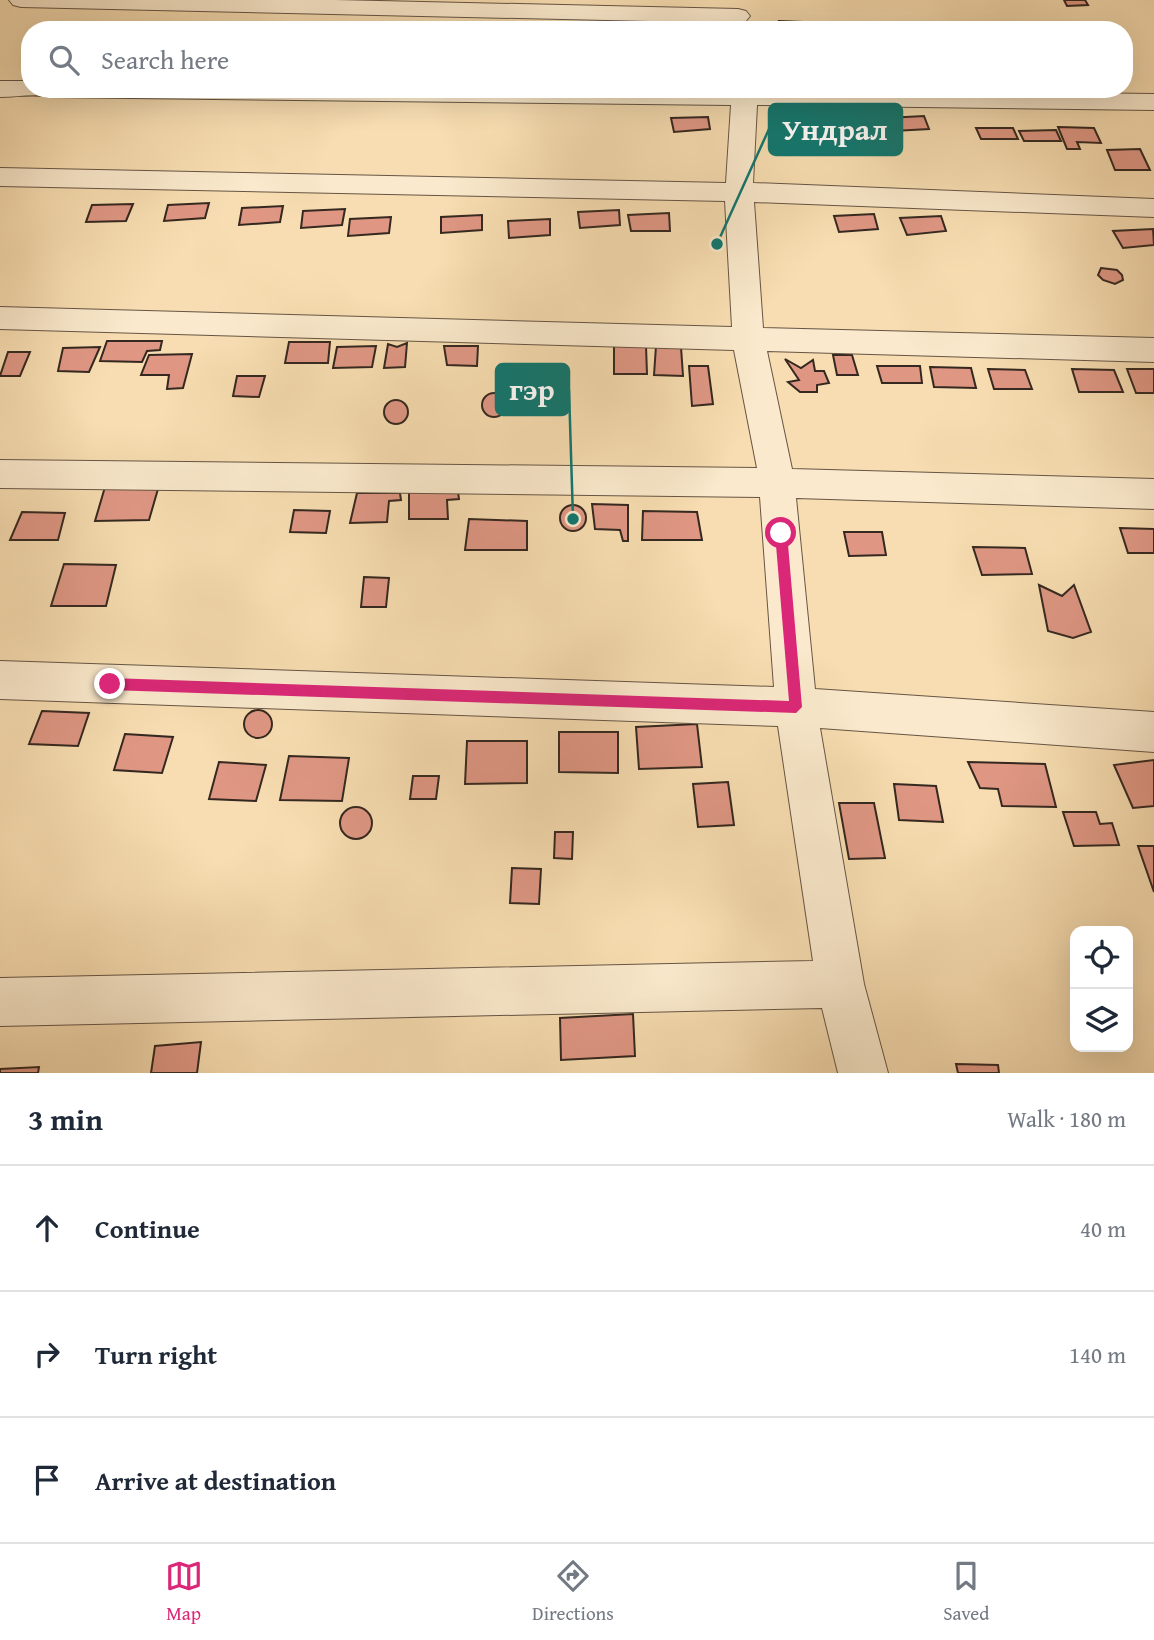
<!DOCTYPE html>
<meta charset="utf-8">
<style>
:root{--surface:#fff;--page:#f2f2f3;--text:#1f2937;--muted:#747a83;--line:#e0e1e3;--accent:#db2777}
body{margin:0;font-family:"Gentium Book Plus",serif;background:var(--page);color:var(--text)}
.controls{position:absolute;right:21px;bottom:21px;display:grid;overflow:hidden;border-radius:14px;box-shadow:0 7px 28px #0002}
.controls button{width:63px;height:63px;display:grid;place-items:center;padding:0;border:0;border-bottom:2px solid var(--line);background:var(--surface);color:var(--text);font:35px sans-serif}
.stop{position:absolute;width:21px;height:21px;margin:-16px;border:5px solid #db2777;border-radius:50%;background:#fff}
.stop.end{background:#db2777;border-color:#fff;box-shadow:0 2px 7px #0008}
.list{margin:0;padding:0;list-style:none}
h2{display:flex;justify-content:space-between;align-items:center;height:91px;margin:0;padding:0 28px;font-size:30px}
h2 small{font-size:23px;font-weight:400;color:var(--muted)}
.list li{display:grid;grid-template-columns:46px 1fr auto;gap:21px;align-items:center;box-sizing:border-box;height:126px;padding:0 28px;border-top:2px solid var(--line)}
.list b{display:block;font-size:26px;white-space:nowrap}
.list em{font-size:23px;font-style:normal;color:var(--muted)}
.icon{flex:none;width:38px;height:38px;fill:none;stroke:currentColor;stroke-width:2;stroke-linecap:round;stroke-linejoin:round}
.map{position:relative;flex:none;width:1154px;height:1073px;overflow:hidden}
.search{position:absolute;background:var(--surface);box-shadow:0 7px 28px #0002;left:21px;right:21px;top:21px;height:77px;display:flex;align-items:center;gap:18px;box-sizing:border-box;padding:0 24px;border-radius:28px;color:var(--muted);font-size:26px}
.sheet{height:469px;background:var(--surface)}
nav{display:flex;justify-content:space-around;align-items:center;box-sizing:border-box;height:98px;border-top:2px solid var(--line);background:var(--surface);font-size:19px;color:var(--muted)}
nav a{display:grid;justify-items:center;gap:4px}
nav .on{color:var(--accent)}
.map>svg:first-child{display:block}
.building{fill:#df9784;stroke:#352820;stroke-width:2}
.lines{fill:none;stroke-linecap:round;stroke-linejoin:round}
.minor-casing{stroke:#654;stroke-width:2}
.minor{fill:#fae9cc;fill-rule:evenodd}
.route{fill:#db2777}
.leader{fill:none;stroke:#0f766e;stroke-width:2.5}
.callout-dot{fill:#0f766e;stroke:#fae9cc;stroke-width:2.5}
.callout{fill:#0f766e;stroke:#0f766e;stroke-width:2.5}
.callout-label{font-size:30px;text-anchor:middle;font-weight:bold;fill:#fff}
</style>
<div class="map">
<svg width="1154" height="1073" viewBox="0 0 1154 1073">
<rect width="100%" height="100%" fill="#f7ddb1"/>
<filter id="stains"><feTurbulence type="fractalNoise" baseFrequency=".00286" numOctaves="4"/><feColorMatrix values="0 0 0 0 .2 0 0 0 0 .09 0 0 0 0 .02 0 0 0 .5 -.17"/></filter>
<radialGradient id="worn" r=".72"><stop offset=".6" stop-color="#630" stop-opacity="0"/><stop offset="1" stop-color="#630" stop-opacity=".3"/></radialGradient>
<path class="building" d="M1064,0H1085L1088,5L1067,6Z
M779,21L803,22L805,30H781Z
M849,25L851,30H817L815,26Z
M924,116L929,129L893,131L887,118Z
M708,117L710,129L674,132L671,118Z
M1058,127L1094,128L1101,143L1077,142L1080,149H1067Z
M976,128H1013L1018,139H981Z
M1056,130L1061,141H1024L1019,131Z
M1140,149L1150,170H1115L1107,150Z
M209,203L205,218L164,221L168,205Z
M133,204L126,221L86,222L92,205Z
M283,206L280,222L239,225L242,208Z
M345,209L342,225L301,228L303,211Z
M619,210L620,225L580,228L578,212Z
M669,213L670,231H631L628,215Z
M874,214L878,229L839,232L834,216Z
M482,215V230L441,233V217Z
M941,216L946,231L907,235L900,218Z
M391,217L389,233L348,236L350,219Z
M550,219V235L509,238L508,221Z
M1153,229L1154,245L1123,248L1113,231Z
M1101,268L1117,270L1122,275L1123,280L1115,284L1103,280L1098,275Z
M107,341H162L160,350L147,351L142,362L100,361Z
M289,342H330L328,363H285Z
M407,343L405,367L384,368L388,344L397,347Z
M376,346L372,367L333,368L337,347Z
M444,346H478L477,366L447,365Z
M614,346H646L647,374H614Z
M656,346L681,347L683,376L654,375Z
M100,347L89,372L58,371L63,348Z
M8,352H30L20,376H0Z
M192,354L183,388L167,389L169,375H141L149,355Z
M833,355H852L858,375H837Z
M785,359L801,368L813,360L815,371H824L829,383L817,385V392H800L788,382L799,380Z
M689,366H708L713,404L692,406Z
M877,366H920L922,383H882Z
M930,367L971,368L976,388L934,387Z
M988,369L1025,370L1032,389H994Z
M1072,369L1114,370L1123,392H1079Z
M1127,369H1154V393H1136Z
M237,376H265L259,397L233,396Z
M482 405a12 12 0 1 1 24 0a12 12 0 1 1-24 0Z
M384 412a12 12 0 1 1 24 0a12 12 0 1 1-24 0Z
M105,487L158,489L149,520L95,521Z
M409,492H458L459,499L447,500L448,519H409Z
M357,493H400L401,500L389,501L387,522L350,523Z
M592,504L628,505V541H623L620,530L595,529Z
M560 518a13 13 0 1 1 26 0a13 13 0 1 1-26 0Z
M294,510L330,511L326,533L290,532Z
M643,511L697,512L702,540H642Z
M22,512L65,513L58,540H10Z
M469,519L527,521V550H465Z
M1120,528L1154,529V553H1128Z
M844,532H882L886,555L849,556Z
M973,547L1025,548L1032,574L982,575Z
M64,564L116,565L106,606H51Z
M364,577L389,578L386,607H361Z
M1039,585L1062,596L1074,585L1091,632L1073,638L1048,631Z
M244 724a14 14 0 1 1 28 0a14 14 0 1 1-28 0Z
M42,711L89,713L78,746L29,744Z
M697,724L702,767L639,769L636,727Z
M559,732H618V773L559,772Z
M125,734L173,737L162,773L114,770Z
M467,741H527V783L465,784Z
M289,756L349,758L342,801L280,800Z
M1154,760V806L1133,808L1114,765Z
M219,762L266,765L256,801L209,799Z
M968,762L1045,764L1056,807L1002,806L998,789L980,788Z
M413,776H439L436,799H410Z
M728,782L734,825L698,827L693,784Z
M894,784L936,786L943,822L899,820Z
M839,803H874L885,858L849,859Z
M340 823a16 16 0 1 1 32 0a16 16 0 1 1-32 0Z
M1063,812H1096L1100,824L1112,823L1119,845L1074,846Z
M555,832H573L572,859L554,858Z
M1138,846H1154V892Z
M512,868L541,869L539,904L510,903Z
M633,1014L635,1056L561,1060L560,1018Z
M201,1042L197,1073H151L155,1046Z
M956,1064L998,1065L999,1073H958Z
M39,1067L38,1073H0V1069Z"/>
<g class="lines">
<defs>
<path id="minor" d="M9,0H335L738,9L746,11L750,16L746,21L738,23L21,7L13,5Z
M0,81H30V89H758L1154,94V110L757,105L753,183L1154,199V217L754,202L763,328L1154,338V362L767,351L792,469L1154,479V509L796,498L815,689L1154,712V752L820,728L864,984L888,1073H838L822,1008L0,1026V978L813,961L778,726L0,699V661L774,687L760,497L0,488V460L757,468L734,350L0,329V307L732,327L725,201L0,186V168L726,183L731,105L49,97C35,93 16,97 0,97Z"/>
</defs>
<use href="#minor" class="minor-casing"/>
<use href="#minor" class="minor"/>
</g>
<path class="route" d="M781,528L787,533L802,707L796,713L110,690L103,684L110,678L789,701L775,533Z"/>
<path class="leader" d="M717 244L769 129M573 519L569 390"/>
<g class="callout-dot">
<circle cx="717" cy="244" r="7"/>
<circle cx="573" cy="519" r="7"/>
</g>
<g class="callout">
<rect x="769" y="104" width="133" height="51" rx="7"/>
<rect x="496" y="364" width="73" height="51" rx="7"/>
</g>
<g class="callout-label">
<text x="835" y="140">Ундрал</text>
<text x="532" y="400">гэр</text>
</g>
<rect width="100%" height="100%" filter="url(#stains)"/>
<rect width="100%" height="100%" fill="url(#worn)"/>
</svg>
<div class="controls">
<button><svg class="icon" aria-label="locate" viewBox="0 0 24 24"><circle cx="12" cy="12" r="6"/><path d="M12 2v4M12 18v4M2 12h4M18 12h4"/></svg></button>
<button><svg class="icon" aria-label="layers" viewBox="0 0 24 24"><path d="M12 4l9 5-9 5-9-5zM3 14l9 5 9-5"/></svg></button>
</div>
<div class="stop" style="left:781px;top:533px"></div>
<div class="stop end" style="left:110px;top:684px"></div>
<div class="search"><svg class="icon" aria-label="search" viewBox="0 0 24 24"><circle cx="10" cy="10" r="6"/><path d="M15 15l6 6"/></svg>Search here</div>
</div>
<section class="sheet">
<h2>3 min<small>Walk · 180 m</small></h2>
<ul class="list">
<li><svg class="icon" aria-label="ahead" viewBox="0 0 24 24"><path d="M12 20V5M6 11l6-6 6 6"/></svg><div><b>Continue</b></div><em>40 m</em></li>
<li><svg class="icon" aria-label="right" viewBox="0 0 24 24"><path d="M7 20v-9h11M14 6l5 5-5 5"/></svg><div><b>Turn right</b></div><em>140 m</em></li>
<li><svg class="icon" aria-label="arrive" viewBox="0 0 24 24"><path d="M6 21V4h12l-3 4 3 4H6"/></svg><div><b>Arrive at destination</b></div></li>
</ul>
</section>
<nav>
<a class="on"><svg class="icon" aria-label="map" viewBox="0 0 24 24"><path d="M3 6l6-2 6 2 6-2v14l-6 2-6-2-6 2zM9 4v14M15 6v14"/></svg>Map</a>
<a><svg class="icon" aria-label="directions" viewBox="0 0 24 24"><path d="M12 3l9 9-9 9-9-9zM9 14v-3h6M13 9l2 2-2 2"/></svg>Directions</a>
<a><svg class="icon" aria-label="saved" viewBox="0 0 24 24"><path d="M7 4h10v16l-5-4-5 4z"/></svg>Saved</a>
</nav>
